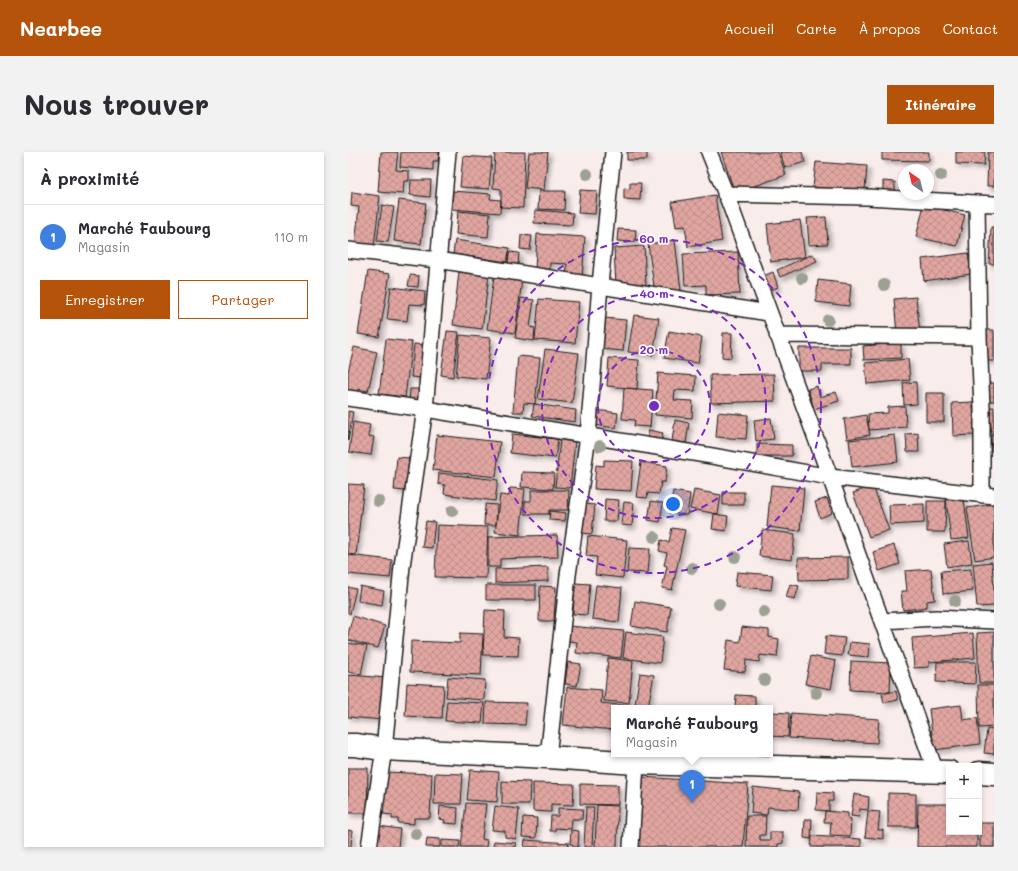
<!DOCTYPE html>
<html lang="fr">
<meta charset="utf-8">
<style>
:root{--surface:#fff;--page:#f2f2f3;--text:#2b2b33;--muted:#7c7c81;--line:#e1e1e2;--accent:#b45309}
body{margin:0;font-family:Mali,sans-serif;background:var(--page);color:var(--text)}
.controls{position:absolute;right:12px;bottom:12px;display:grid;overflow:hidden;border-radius:0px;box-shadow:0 2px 6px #0003}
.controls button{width:36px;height:36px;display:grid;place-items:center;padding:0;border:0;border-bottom:1px solid var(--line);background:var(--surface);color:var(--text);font:20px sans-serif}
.compass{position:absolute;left:550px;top:12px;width:36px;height:36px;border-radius:50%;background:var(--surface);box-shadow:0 2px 6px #0003;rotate:325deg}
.you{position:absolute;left:325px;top:352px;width:14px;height:14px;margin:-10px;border:3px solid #fff;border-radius:50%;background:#1a73e8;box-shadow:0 0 0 6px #1a73e833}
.badge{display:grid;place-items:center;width:26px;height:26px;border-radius:50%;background:var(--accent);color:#fff;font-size:13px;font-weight:700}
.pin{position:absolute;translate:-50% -33px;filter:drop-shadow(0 1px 2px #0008)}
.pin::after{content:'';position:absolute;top:21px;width:14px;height:12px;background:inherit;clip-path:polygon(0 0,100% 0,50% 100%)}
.popup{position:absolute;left:263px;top:553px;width:162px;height:52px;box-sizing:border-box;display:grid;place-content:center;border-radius:0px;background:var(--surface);filter:drop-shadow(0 1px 3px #0005);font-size:13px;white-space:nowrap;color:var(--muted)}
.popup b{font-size:15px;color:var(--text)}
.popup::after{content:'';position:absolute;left:50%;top:100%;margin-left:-8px;border:8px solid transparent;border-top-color:var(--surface)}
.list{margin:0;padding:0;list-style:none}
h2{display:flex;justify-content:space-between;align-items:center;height:52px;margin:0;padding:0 16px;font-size:17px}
h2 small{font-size:13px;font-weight:400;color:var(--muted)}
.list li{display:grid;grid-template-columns:26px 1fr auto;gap:12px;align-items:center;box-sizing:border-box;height:64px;padding:0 16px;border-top:1px solid var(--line)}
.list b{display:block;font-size:15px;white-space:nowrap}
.list p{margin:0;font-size:13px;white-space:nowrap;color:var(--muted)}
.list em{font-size:13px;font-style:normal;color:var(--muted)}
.actions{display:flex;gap:8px;padding:12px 16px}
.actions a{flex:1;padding:9px 0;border:1px solid var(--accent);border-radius:0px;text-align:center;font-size:14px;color:var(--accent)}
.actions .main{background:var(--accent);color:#fff}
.map{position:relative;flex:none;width:646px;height:695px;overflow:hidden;border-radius:0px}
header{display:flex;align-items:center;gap:24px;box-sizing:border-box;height:56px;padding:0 20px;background:var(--accent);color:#fff}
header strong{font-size:19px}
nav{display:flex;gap:22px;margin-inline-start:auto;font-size:14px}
.intro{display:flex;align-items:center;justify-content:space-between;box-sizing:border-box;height:96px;padding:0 24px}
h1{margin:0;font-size:28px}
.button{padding:10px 18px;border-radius:0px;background:var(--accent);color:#fff;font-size:14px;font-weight:700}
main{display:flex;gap:24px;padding:0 24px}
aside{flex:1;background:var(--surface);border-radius:0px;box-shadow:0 2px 6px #0003}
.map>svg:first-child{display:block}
.building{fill:url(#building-cross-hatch);stroke:#1c1c1c;filter:url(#shadow)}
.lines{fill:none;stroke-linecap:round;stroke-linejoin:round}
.street-casing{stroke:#1c1c1c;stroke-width:18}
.highway-casing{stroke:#1c1c1c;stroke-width:25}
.street{stroke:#fff;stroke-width:15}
.highway{stroke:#fff;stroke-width:22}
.tree{fill:#9da193}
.ring{fill:none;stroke:#7b2cbf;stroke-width:2;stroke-dasharray:7 5}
.centre{fill:#7b2cbf;stroke:#fff;stroke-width:2}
.ring-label{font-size:12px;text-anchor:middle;font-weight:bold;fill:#7b2cbf;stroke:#fff;stroke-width:3.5;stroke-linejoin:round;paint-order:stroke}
</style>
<header>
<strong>Nearbee</strong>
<nav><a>Accueil</a><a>Carte</a><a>À propos</a><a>Contact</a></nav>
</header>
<div class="intro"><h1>Nous trouver</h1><a class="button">Itinéraire</a></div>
<main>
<aside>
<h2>À proximité<small></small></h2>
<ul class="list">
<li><span class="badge" style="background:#3f7fe0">1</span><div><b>Marché Faubourg</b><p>Magasin</p></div><em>110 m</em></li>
</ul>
<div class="actions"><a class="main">Enregistrer</a><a>Partager</a></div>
</aside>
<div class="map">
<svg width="646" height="695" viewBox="0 0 646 695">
<defs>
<pattern id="building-cross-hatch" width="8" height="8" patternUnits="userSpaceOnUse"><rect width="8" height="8" fill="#e0a5a0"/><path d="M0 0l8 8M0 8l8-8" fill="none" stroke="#c08d89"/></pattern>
<filter id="shadow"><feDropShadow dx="3.5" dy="3.5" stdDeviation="2" flood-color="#0004"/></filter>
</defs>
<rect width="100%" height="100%" fill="#f9edec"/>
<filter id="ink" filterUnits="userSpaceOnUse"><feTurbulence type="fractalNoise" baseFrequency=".025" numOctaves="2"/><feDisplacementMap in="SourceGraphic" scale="8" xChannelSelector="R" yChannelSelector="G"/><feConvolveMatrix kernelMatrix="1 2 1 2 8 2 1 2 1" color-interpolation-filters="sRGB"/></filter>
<g filter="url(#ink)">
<path class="building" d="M33,0H50L48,18L61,19V29H56L55,42L30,40Z
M53,0H91L90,9H85V18L52,15Z
M147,0H177L175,56L153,55V37L145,36Z
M181,0H200L196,38L177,36Z
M279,0H299V8H279Z
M373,0H430L438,23L387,41Z
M432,0H454L457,10L437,16Z
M534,0H581V9L534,8Z
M608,0H637L636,13L608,12Z
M640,0H646V34H639Z
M115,4L144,6L141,37L112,35Z
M468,10L519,14L517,39L465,35Z
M63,28H83L82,45L62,43Z
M535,29L547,30V44H535Z
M282,31H293L292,48L276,47V36L282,37Z
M232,38L249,39L247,62L230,61Z
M105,39L143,42L142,47L153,48L152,61L104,57Z
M191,39H217L216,58L190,57Z
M4,40L32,44L26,95L7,93L11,55L3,54Z
M367,43L374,89L340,95L337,74L328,75L324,50Z
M51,48L78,51L73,92L46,89Z
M34,53L46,55L40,90L29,89Z
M576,53L617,63L609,94L568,85Z
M187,58L225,61L224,73L186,71Z
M110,59L142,62L140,85L108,82Z
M478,65L480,92L461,93L459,66Z
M452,68L457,105L423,110L419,72Z
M643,75H646V112H641Z
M270,77L288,78L287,90L269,89Z
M189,82L237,85L234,128L218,127L219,112L202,111V118H187Z
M173,83L184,84L182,98L172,97Z
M107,88L162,96L159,110L105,102Z
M327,88L333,138L307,142L300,92Z
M296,94L298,133L268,135L266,96Z
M161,100L171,101L170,113L160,112Z
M390,100L392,142L358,143V133L337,134L335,102Z
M620,101L623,122L576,129L574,107Z
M465,102L469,109L432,125L429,118Z
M20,119L42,122L31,185L10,182Z
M111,120L141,123L134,177L105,173Z
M425,120L430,135L420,139L415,124Z
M62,123L71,124L70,135L60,134Z
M146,124L174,128L167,181L139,177Z
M470,128L503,132L501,154L468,150Z
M43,135L77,139L76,153L61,152L59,169L39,167Z
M568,145L572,181L549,183L546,147Z
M173,146L186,148L182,175L187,176L186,189L167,186Z
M191,147L231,150L227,191L187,188Z
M286,163L311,166L305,203L280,200Z
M256,166L278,168L275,199L253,197Z
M637,178H646V209H637Z
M99,179L111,180L105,225L93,223Z
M321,179L354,185L350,211L316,206Z
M375,181H384L383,206L374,205Z
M112,183L143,186L138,227L108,224Z
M38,187L64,190L57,245L31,242Z
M553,191V206L516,208L515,194Z
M66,192L76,193L73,226L63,225Z
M6,195L29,200L20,239L10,237L8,243L0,242V220Z
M451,196H503V212H474V219H451Z
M197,197L231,201L224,251L190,247Z
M170,204L192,206L187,252L176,251L175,260H165Z
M261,206L291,208L289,237L259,234Z
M560,207L562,228L519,232L517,211Z
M310,221L348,224L347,239L327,238L326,248L345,249L344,266L307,263Z
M426,222L427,249L363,251L362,223Z
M568,230L569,252L556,253L555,231Z
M639,231H646V249H639Z
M469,234L472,245L488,240L491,249L466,257L460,237Z
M276,236L305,238L302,275L286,274L287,268L274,267Z
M62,237H72L71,252L61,251Z
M578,241H596V270H578Z
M625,250L626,283L605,284L604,251Z
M186,252L228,258L227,270L184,264Z
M557,254L558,275L521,278L520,262L540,261V255Z
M641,255H646V282H644Z
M248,258L270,261L268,276L246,273Z
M0,259L5,260L0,289Z
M370,260L400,263L398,287L368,285Z
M518,263L522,283L499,287L496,267Z
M423,266L426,287L408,289L406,268Z
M327,268L341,271L338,291L324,289Z
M5,270L22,273L20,284L26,285L23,303L1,300Z
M301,278L315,281L313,292L299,289Z
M570,281L571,300H559L558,282Z
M164,282L210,287L207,306L162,301Z
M89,283L152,290L148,325L85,318Z
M547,283L550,310L504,315L501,288Z
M643,283H646V299L644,300Z
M212,287L227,289L222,336L207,335Z
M409,292L444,293V304H409Z
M49,305L61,306L58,339L46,338Z
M256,308L285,309L283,339L246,337L248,313L256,314Z
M293,310L319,314L317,330H313L311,342L300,341L299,346L288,345Z
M174,320L206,321L205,337L173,335Z
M91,321L150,328L147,349L96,342L97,333L90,332Z
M0,332L16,333L8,403L0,402Z
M423,333L456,336L452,379L419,375Z
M525,334L541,378L521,385L505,341Z
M162,336L177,337L172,383L147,380L152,343L161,344Z
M183,338H221L220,358H201V362H177V349H183Z
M346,338L373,343L370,362L342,357Z
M325,339L342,342L339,363L321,361Z
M375,340H396V353H375Z
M479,346L484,361L472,366L467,350Z
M257,347L271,348L269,369H256Z
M616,347L621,386L603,388L598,348Z
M303,349L315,351L312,370L300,368Z
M579,349H598L597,380H579Z
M276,350L286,351L284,374L273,373Z
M137,352L149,353L148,373H136Z
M236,352L247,353L244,382L233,381Z
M576,352V371L542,373L541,353Z
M646,352V405L627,408L619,356Z
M202,359L218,361L217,369L201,368Z
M366,362L380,364L378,379L364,377Z
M78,369L87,370L84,396L74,395Z
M89,373L140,375L138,426L87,425Z
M324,376L337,378L324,438L314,436L319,414L316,413L319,401L311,399L313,388L321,390Z
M414,378L447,382L444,408L411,404Z
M209,383L210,405L152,407V415H140V385Z
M240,384L279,388L275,426L247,423L249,405L238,404Z
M621,389L624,411L599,415L596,392Z
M546,393L552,412L531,419L525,400Z
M281,396L302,397L300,421L279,420Z
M0,403L44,408L42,426L0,422Z
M500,405V427L451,428L450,406Z
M644,410L646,438V454L629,455L625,412Z
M200,415V429L147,431V417Z
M583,417L587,448L579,449V455L555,458L553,439H559L557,419Z
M623,417L625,439L595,442L593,419Z
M389,420L425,423L423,438L387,434Z
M227,431L242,432L239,463L225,462Z
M442,432L451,434L447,447L438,445Z
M138,433H188V448H138Z
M248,433L274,436L271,470L244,467Z
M12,434L36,439L34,453L10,449Z
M192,434L208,435L206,469H191Z
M0,435L8,437L2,462L0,461Z
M287,449L323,455L319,480L283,474Z
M137,458L157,459L156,485L171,486L170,504L135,503Z
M5,464L37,474L30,496L0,488V482Z
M221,474L276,479L273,506L228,501L229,490L220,489Z
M394,475L421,478V485L431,487L429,505L412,503L411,510L398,508L397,520L376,518L380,488L392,490Z
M278,480L315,485L312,511L275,506Z
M646,480V531H631L629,481Z
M112,481L135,482L133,523L62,520L63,489L112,491Z
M625,481L627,506L581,510V515L566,516L564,486Z
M478,484L497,486L494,504L476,502Z
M502,490L522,492L521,505L500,503Z
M0,491L19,494L13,522L0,520Z
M463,504L488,509L483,537L457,532Z
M260,506L285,509L281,551L256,549Z
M503,509L543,511L542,540L502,538Z
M220,510L233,512L229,534L217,532Z
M589,510H628L627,532L588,530Z
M292,521L306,523L300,555L287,552Z
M0,523L40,526L36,568L0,565Z
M100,525L137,528L136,548L98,545Z
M59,531L96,533L94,566L57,564Z
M630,533H646V575L631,576Z
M219,535L254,538L253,551L301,556H266V578L215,573Z
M548,539L550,548L536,551L534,542Z
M388,543L407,544V556H387Z
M99,549L136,551L134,571L97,569Z
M138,550L179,551L177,573L137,572Z
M613,553L615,568L629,566L632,592L586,598L581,557Z
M422,560L441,561L440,585L422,584Z
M443,561L531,567L529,591L441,586Z
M639,577L646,578V602L636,601Z
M0,616H20L19,661H0Z
M122,618L151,620L149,650L119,648Z
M37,620L84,622L82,666H66V672L50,671V667H44V663L35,662Z
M87,621L115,622L113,652H86Z
M294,625L400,632L395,695H289Z
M154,629L182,630L181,652H154Z
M185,631L226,632L225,653L203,652V660L185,659Z
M232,632L270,633V653L232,652Z
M405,635L451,640L450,658L420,655L419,663L403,661Z
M469,640L485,641V649H481V659L468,658Z
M540,641L568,642V675H540Z
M506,642L521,645L520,658L512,657L511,665L503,664Z
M118,651L138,652L134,687L139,688L138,695H113Z
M570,652H601V680H629V695H569Z
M249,653L270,654L269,695H247Z
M92,654L110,656L109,672L96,671L97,668L91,667Z
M147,654L171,657L168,687L157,685V679L144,678Z
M238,655H246L244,695H236Z
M210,656L235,657L234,667H224L223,677L207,676V679H202L203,664H210Z
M477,659L500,661V666L503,667L502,684L482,683L483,670H476Z
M520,659L532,660L530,678H535V687L517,685Z
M399,664H418L417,683H412V688H422V680H435V691L430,692V695H398Z
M175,665L189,666L188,686L174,685Z
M457,667H464L463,687L456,686Z
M632,671H646V695H632Z
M31,674L52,677L50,695H28Z
M0,678L4,679L3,695H0Z
M223,678L231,679L230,695H225V692H222Z
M464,684L513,687V695H463Z
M79,686L92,687V695H78Z
M94,688L112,689L111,695H94Z
M177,688L221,691L220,695H176Z
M146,689L168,691L167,695H145Z"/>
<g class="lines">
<defs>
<path id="street" d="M361,0L381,50L482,325L588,620
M377,42L519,45L646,52
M629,51L631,185L634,256V343
M0,98L90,108L421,161
M429,183L631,185
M0,246L77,257L364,304L482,325L646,344
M534,469L588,466L646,469
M200,605L220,423L240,284L252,133L265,0
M21,695L36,597L54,414L77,257L100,0
M283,695L288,611"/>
<path id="highway" d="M0,593H7L36,597L200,605L288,611L601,620
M631,621L646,622"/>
</defs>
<use href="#street" class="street-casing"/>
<use href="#highway" class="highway-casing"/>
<use href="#street" class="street"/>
<use href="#highway" class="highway"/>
</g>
<g class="tree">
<circle cx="239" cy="22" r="6"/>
<circle cx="593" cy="23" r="6"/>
<circle cx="454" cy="126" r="6"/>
<circle cx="536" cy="133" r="6"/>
<circle cx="480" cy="168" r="6"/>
<circle cx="252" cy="294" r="6"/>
<circle cx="30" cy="349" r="6"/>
<circle cx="104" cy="359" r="6"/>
<circle cx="306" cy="385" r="6"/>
<circle cx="387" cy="405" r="6"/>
<circle cx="344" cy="416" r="6"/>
<circle cx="607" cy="449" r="6"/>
<circle cx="371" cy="452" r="6"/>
<circle cx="416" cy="460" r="6"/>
<circle cx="416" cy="528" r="6"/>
<circle cx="468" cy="541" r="6"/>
<circle cx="68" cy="682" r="6"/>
</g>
</g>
<g class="ring">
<circle cx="306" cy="254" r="56"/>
<circle cx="306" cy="254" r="112"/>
<circle cx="306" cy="254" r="167"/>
</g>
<circle cx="306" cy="254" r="6" class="centre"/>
<g class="ring-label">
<text x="306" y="91">60 m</text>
<text x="306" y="146">40 m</text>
<text x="306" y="202">20 m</text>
</g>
</svg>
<div class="controls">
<button>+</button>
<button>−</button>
</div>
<svg class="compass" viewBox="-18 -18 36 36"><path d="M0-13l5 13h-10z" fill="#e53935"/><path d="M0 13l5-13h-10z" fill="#7c7c81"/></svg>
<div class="you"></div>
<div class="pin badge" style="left:344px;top:651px;background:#3f7fe0">1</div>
<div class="popup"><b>Marché Faubourg</b>Magasin</div>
</div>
</main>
